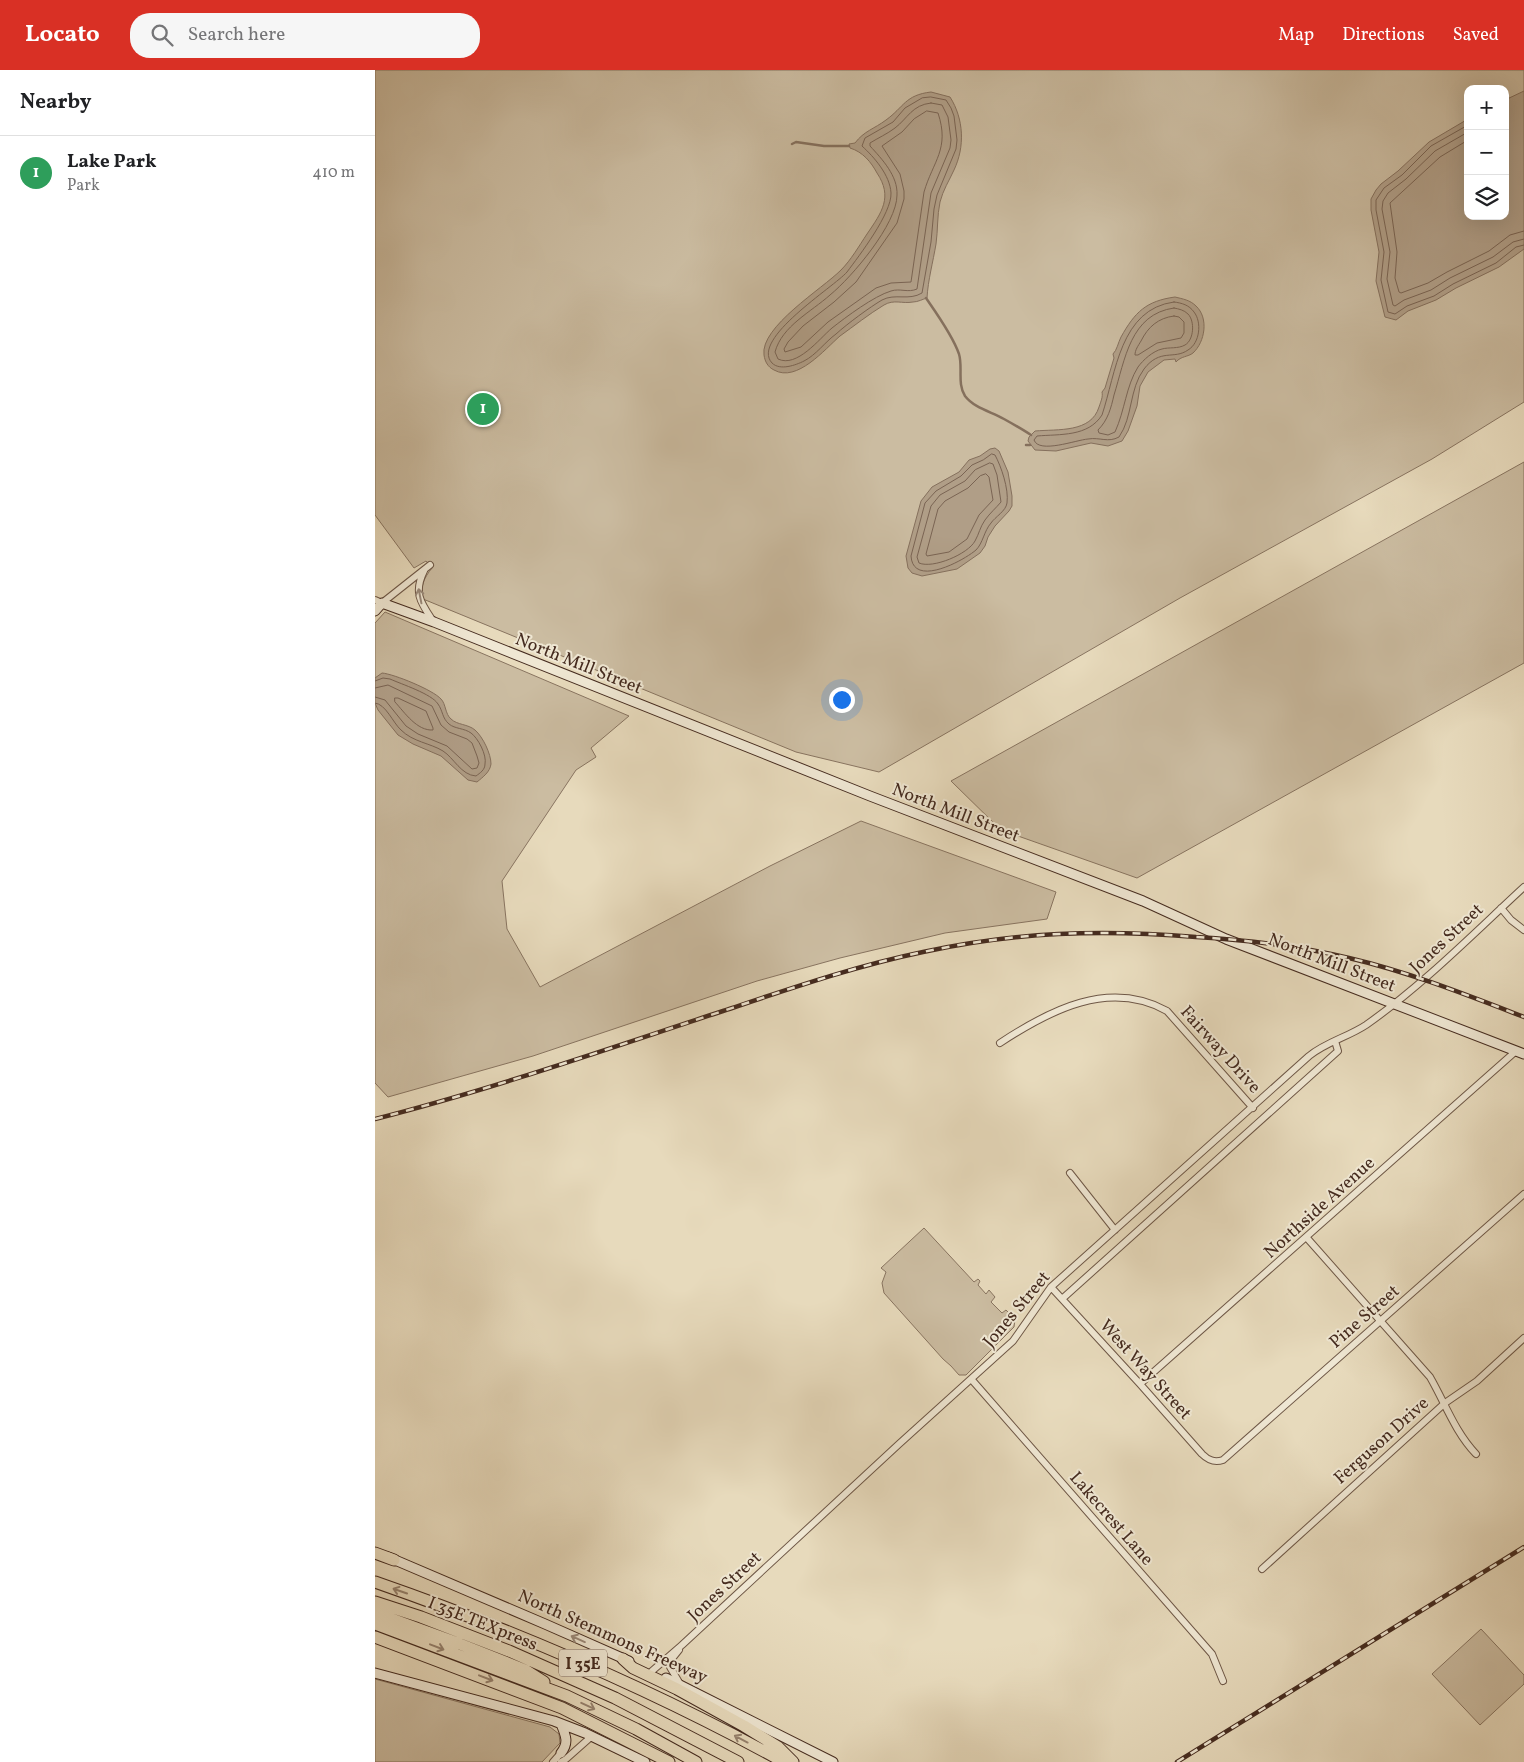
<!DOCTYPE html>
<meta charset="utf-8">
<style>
:root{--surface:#fff;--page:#f6f6f6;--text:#202124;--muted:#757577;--line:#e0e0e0;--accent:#d93025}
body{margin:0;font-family:Vollkorn,serif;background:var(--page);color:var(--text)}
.controls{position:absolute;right:15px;top:15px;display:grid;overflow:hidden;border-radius:10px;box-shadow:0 5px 20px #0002}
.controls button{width:45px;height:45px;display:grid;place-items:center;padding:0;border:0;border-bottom:1px solid var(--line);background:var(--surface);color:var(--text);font:25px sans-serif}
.you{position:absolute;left:466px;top:629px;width:18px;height:18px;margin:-12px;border:4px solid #fff;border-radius:50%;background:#1a73e8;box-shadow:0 0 0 8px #1a73e833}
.badge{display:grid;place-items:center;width:32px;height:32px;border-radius:50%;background:var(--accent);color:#fff;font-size:16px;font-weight:700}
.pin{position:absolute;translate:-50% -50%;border:2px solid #fff;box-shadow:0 1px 5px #0006}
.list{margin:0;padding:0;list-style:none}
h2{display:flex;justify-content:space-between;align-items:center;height:65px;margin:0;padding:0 20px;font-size:21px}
h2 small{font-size:16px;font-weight:400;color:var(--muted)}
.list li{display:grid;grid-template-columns:32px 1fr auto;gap:15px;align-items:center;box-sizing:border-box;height:75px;padding:0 20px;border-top:1px solid var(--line)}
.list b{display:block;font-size:19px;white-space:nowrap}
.list p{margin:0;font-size:16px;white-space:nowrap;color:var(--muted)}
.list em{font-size:16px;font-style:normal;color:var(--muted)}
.icon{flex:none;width:28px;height:28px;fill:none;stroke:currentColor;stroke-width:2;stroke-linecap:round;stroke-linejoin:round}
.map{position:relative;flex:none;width:1149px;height:1692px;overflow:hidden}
header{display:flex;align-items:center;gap:30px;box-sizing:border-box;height:70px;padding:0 25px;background:var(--accent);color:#fff}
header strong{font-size:24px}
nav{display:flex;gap:28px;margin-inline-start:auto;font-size:18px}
.search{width:350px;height:45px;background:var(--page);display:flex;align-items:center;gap:12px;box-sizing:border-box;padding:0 18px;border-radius:20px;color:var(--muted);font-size:19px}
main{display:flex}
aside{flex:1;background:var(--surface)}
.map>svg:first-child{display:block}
.green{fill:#cbbca1;stroke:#887460;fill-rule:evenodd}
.water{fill:#b09e87;stroke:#85705d}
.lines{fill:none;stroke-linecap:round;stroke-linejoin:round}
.shore{stroke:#7a6453;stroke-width:1}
.stream{stroke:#85705d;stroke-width:2.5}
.minor-casing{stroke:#6e5746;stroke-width:8}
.secondary-casing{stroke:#452b1f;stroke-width:11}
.motorway-casing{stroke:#452b1f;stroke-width:13}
.minor{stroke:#efe7d3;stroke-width:6}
.secondary{stroke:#efe7d3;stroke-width:9}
.motorway{stroke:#e7dabc;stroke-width:11}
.rail-casing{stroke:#452b1f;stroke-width:4.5}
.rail{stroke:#efe7d3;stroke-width:2.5;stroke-dasharray:8;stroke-linecap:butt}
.oneway{stroke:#9a8979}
.oneway2{stroke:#96826e}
.labels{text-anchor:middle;stroke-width:4;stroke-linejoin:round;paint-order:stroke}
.shield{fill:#efe7d3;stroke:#786355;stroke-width:1}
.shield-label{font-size:16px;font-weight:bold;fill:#452b1f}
.street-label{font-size:18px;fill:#452b1f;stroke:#efe7d3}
</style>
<header>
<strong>Locato</strong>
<div class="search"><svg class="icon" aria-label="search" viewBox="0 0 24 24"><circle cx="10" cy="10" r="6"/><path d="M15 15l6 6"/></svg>Search here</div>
<nav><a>Map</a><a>Directions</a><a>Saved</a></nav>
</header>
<main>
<aside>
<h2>Nearby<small></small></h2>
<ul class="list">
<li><span class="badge" style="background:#2e9e5b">1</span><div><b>Lake Park</b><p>Park</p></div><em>410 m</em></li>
</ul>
</aside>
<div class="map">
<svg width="1149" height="1692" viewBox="0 0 1149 1692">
<rect width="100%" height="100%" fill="#e7dabc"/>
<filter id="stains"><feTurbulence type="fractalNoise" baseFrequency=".004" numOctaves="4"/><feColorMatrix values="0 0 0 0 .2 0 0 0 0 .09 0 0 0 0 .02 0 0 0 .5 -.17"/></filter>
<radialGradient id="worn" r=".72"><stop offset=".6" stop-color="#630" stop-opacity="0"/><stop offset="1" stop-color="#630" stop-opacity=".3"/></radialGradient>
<path class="green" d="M0,0H1149V332L1057,389L805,528L504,702L421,682L48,529C45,516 49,508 57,498L51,491L39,498L0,445ZM1093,19H1130V146H1093Z
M1149,392V593L762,808L626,760L576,711Z
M10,542L254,646L216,678L221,687L201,700L127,811L132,859L165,917L395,796L486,751L681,822L672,849L570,863L465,888L382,911L158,986L13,1027L0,1013V553Z
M549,1158L599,1212L603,1209L605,1211L603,1215L611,1224L614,1220L620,1227L616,1232L627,1243L631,1240L640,1249L639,1257L591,1305H584L576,1296L568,1289L509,1223L507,1213L511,1202L506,1198Z
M1106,1559L1149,1605V1614L1105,1655L1057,1604Z
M0,1609L175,1657L184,1664L185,1673L167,1692H0Z"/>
<path class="water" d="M1149,21V179L1124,197L1081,218L1061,230L1033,241L1021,250L1010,247L1001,211L1004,182L996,140V129L1001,120L1006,114L1023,101L1054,72L1093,49V146H1130V30Z
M556,22L575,27C589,49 590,77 579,100C574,111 568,120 565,132C562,146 563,160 561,174C558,192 553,210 552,228C548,229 543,232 538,232C527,234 519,229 509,235C494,244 479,256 465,266C450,279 422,313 399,300C393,297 390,292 389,285C385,257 447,219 466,200C476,190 484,176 492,164C507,142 518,127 502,103C496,92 488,82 475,78L474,74L480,73C489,61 499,59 511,50C529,37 530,25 556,22Z
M800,227C808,229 815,230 821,236C834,248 830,272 818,283C813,287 806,286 801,292L800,289L789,290L773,302L765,316L762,336L753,361L747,371L733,376L716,373L681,381L660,380L653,371L654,367L660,361C683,359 716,363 724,337C726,331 728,327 727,322L730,318L739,288L738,284C742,280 743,273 746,267C760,242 771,231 800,227Z
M620,378L624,381L633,402L637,426V436L634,441L620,456L613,467L610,476L605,483L582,499L547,506L537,503L533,498L531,486L546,431L557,417L584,402L594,390L605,386L615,379Z
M7,603C19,604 58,620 66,629C71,634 70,644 76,649C82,655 93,654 100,660C108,667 116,684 116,694C115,702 108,707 102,712L93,710L66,686L38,674L23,665L3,640L0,633V608Z"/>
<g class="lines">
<path class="shore" d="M556,27L571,30L576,38L579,46L582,70L581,79L562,125L559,139L556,172L547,223C534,231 520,223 507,230C495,237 472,254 461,264C450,272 441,285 429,291C421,295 405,301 397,293C375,269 459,217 472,202C484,186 517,143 516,123C515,105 499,87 487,76L490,68L518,52L530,38L547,28Z
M556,33L567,35L573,47L576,70L575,78L556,123L542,219C533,223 525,218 516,221C499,226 471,247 457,258C444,269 422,298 403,289L400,282C407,256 436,242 455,225C477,207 522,154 522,125C523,106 507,89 495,76V73C503,68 512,64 520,58C533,48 537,35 556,33Z
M552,41L563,43C575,79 558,91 549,122L536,212L516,213L501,218L453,252L426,277L410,282L409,279L413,272L428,256L459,232L481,212L522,153L529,129V121L525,104L507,76L527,62L539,49Z
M1093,55L1056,76L1027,105L1009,118L1001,130V140L1009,182L1006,210L1013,242L1020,244L1032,236L1059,226L1078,214L1121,193L1141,177L1149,175
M1093,62L1060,81L1031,109L1013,123L1008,131L1007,139L1015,182L1012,209L1018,235L1020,236L1029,230L1056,220L1075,208L1118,187L1138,172L1149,169
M1093,70L1065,87L1015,133L1022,182L1020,208L1024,222L1026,223L1053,213L1072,202L1114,181L1135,165L1149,161
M799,232C807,233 814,235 819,242C827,252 825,273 813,280C799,290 785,278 769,299C754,319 758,347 744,367C733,373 725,367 713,369C701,370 664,384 659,370L662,366C685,364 713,367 727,345C741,303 745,239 799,232Z
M799,238C804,239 809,240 813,244C820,251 819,270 810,275C803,279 794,277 787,279C778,281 768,290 763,297C751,316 750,340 740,362L733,365L724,363L723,360C733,350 736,338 739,325C750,290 755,244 799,238Z
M799,246L804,247L809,252V263L806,268L782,273L763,285H760C760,280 763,276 766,271C773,257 783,248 799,246Z
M617,384L620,385C626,396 634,419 632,433C631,441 620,447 616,453C609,461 608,473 601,480C588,491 538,518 536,486L550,433L561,421L586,406L597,395L608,390Z
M615,393L618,394L622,405L626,432C621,438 615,443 610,450C605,457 604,464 600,471C593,484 558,499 544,493L542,487L556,436L565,425L590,411L600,400Z
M611,404L614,407L618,430L604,445L592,469L574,482L552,486L551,484L563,439L570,431L593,418L605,406Z
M0,611L8,608L15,609C26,614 57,624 63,634C68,641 67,648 74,654C80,659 89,658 96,663C103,668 112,685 110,694C110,700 105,703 101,706C86,705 79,688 68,681C55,673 38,672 26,660C18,653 11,634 0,633
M0,618L13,615L57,636L66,655L74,662L92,669L97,673L102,686L104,693L102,698L97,699L72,676L43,664L31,656L10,630L0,627
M20,628H23L51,641L58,658V660C42,661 30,643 20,632Z"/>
<path class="stream" d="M417,74L421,72L449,76H474
M551,228C562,244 578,266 584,284C588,297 582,314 590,326C599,338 617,342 629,349C638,354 647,359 656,365
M651,375H655"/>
<defs>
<path id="minor" d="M49,501C38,523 46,533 58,551
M0,530L7,533L55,495
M1126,838L1136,850L1149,860
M625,973C675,940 734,909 792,941L878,1038
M695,1103L740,1160
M932,1168L1055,1307C1070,1333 1080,1362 1101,1384
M676,1217L765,1314L827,1384C833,1390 839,1393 848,1390L1149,1124
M687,1229L963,981L960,971
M597,1310L837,1584L848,1611
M765,1314L1141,981
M887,1499L1070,1333L1102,1311L1149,1268
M304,1580L296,1590L295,1597L305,1614
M277,1601L307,1575L524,1374L638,1271L676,1217L934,986C951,972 973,967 991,955C1048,915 1098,864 1149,817
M178,1692L186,1683
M186,1692L191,1689L217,1666"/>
<path id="secondary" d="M0,541L7,533L59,552L495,726L768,831L851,869L1149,984
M13,1487L170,1554L254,1591
M0,1603L179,1651L210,1663L270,1692
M291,1608L458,1692
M186,1683C194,1673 191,1666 186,1654"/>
<path id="motorway" d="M0,1483L19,1490
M0,1512C141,1561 278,1620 409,1692
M0,1532L46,1547L134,1581L240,1628L363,1692
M0,1543L85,1574L150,1600L169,1612
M0,1554L192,1626L261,1659L321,1692
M0,1567L187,1638L294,1692
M248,1589L258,1598L302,1619L369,1656L403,1677L418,1692"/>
</defs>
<use href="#minor" class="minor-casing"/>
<use href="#secondary" class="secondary-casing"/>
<use href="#motorway" class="motorway-casing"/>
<use href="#minor" class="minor"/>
<use href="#secondary" class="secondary"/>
<use href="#motorway" class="motorway"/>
<defs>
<path id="rail" d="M0,1049C118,1019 232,979 348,941C414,919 480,896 548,882C641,862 725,859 821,867C872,870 924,876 974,888C1034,902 1092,925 1149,947
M802,1692L1149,1477"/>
</defs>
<use href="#rail" class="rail-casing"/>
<use href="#rail" class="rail"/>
</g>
<defs><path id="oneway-shaft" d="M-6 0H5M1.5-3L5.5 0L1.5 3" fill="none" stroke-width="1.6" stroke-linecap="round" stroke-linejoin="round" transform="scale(1.25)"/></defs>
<g class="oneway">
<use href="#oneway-shaft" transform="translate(45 526) rotate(-101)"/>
<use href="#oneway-shaft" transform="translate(203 1569) rotate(-156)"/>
</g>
<g class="oneway2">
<use href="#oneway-shaft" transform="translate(25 1521) rotate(-161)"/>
<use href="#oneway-shaft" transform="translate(62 1577) rotate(21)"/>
<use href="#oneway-shaft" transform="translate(111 1608) rotate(21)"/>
<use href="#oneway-shaft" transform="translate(213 1636) rotate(25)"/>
<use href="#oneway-shaft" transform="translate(366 1669) rotate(-152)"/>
</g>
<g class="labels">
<rect class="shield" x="184" y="1579.5" width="48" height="27" rx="4"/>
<g class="shield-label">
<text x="208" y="1599">I 35E</text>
</g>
<g class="street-label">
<text transform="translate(204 593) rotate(22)" y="6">North Mill Street</text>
<text transform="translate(581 742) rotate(21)" y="6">North Mill Street</text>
<text transform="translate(1071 868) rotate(-43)" y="6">Jones Street</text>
<text transform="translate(957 892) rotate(21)" y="6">North Mill Street</text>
<text transform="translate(846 979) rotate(48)" y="6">Fairway Drive</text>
<text transform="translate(944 1137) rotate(-42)" y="6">Northside Avenue</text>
<text transform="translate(641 1239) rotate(-50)" y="6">Jones Street</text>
<text transform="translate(989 1246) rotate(-41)" y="6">Pine Street</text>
<text transform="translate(771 1299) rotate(48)" y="6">West Way Street</text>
<text transform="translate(1006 1370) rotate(-42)" y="6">Ferguson Drive</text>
<text transform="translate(737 1448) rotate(49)" y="6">Lakecrest Lane</text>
<text transform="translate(349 1516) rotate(-43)" y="6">Jones Street</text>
<text transform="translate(108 1553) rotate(22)" y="6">I 35E TEXpress</text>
<text transform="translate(238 1566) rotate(24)" y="6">North Stemmons Freeway</text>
</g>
</g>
<rect width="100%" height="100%" filter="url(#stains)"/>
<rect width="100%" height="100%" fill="url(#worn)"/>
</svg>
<div class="controls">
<button>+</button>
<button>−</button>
<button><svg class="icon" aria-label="layers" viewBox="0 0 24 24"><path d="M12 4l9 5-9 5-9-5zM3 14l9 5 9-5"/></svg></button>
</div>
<div class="you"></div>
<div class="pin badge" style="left:108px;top:339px;background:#2e9e5b">1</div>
</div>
</main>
